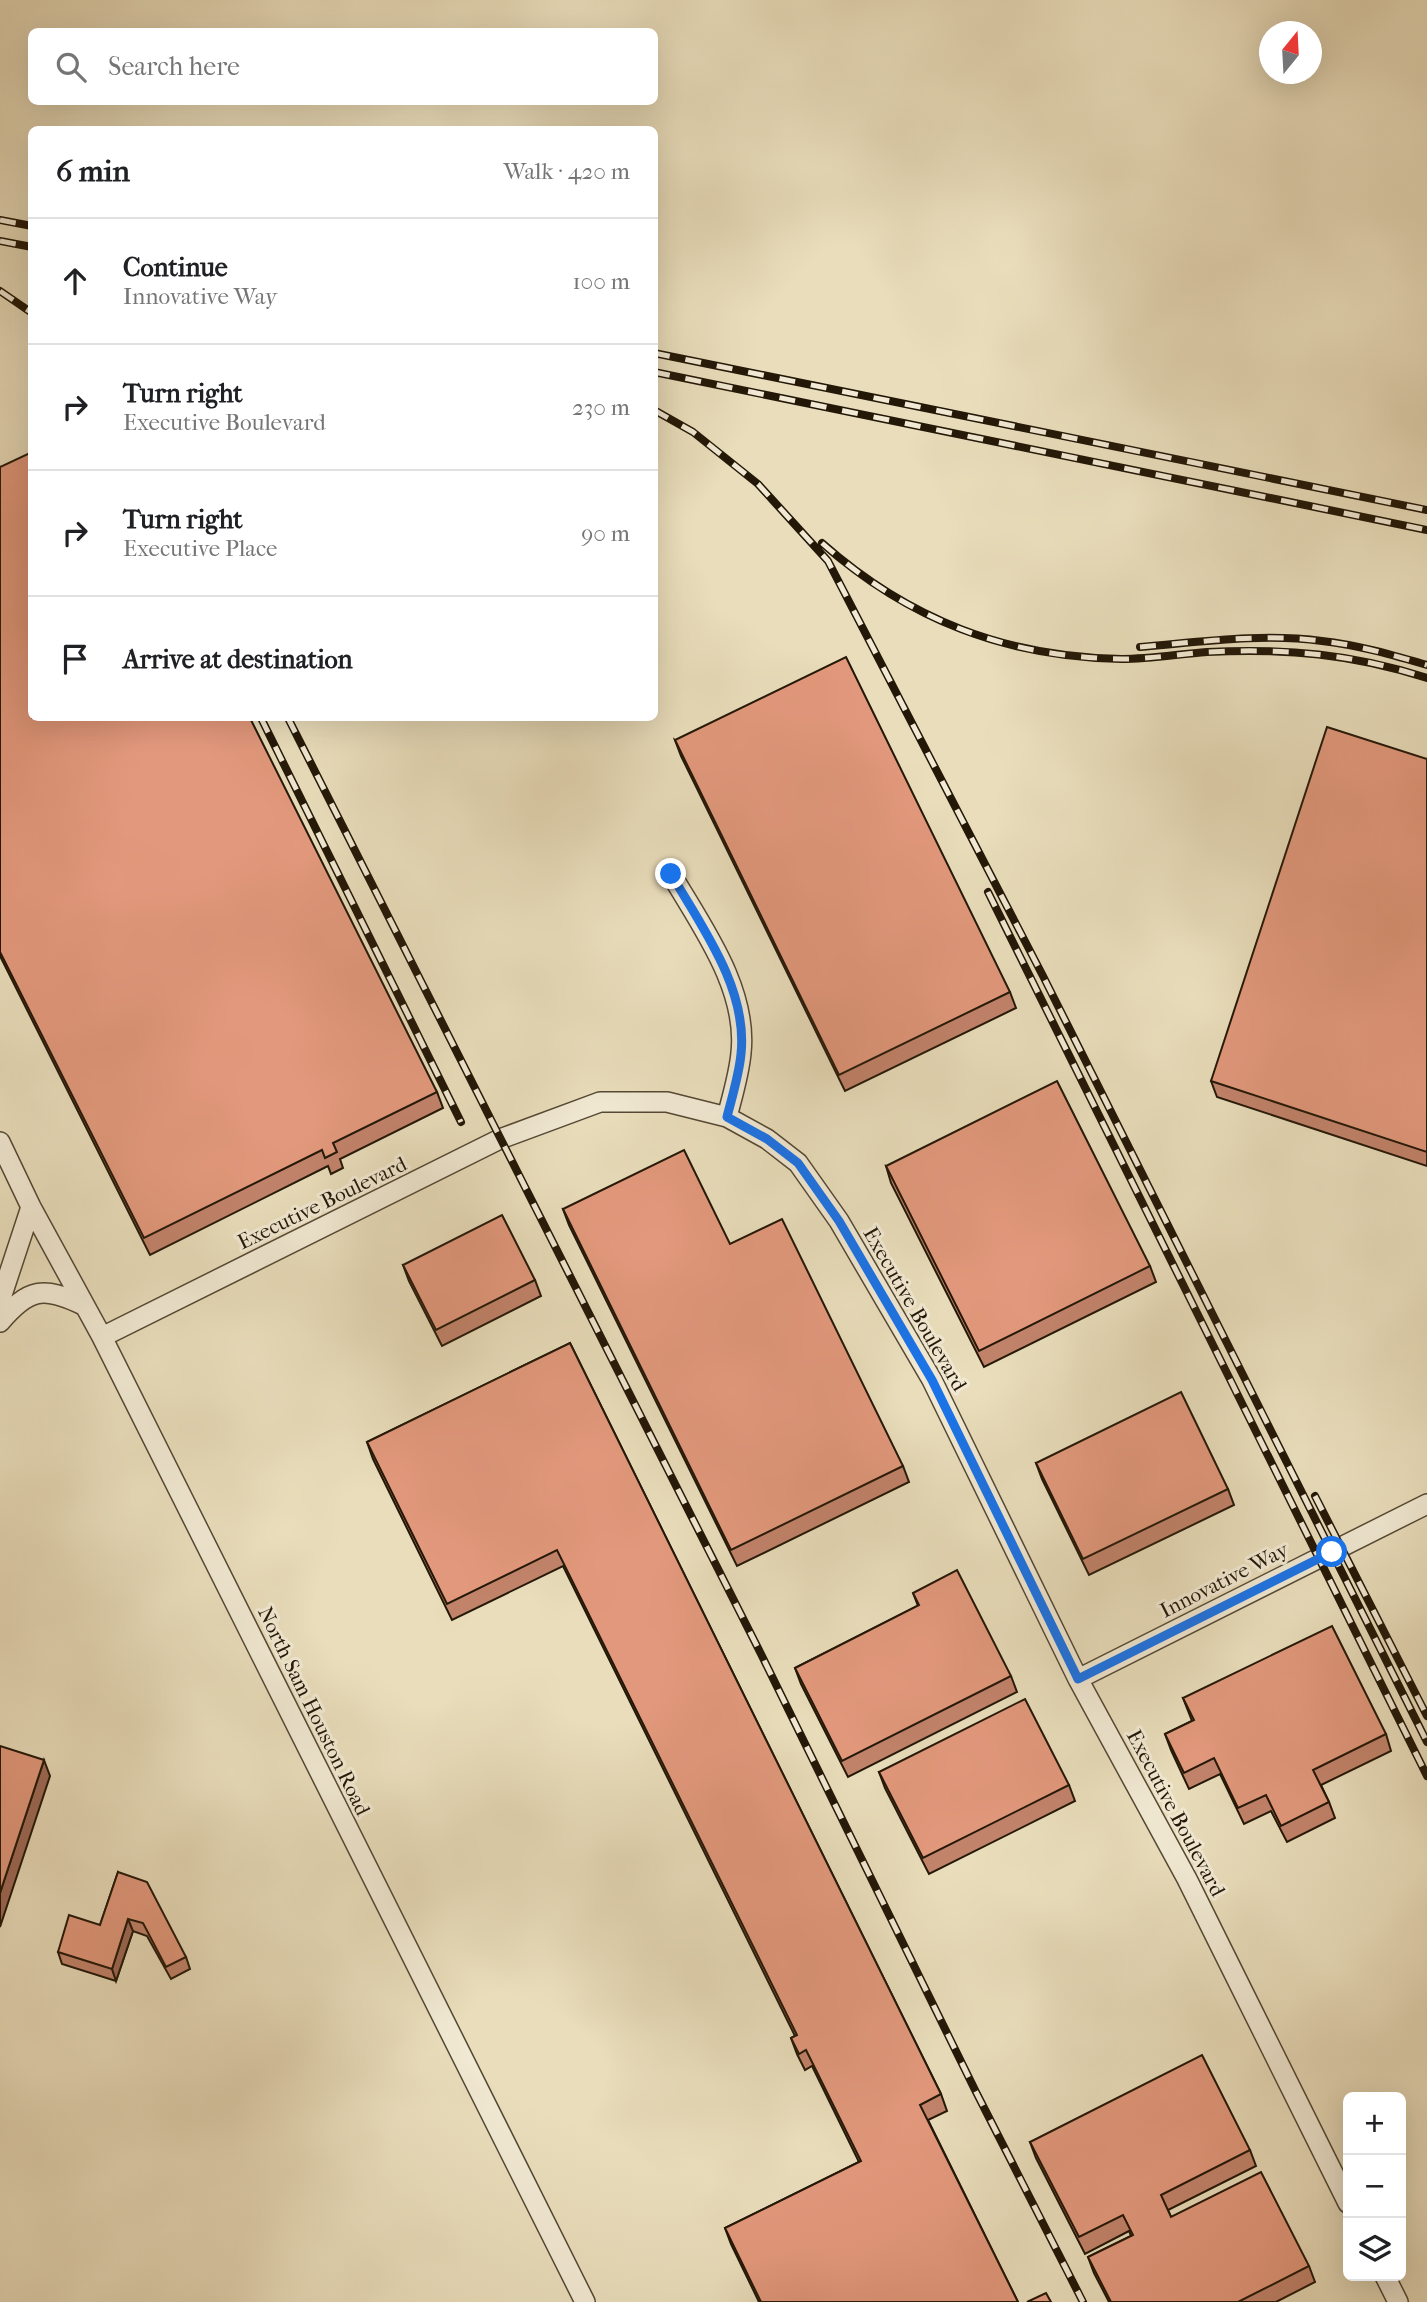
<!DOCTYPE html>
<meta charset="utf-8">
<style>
:root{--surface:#fff;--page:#f2f2f2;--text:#202124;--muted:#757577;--line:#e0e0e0}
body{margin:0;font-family:"IM FELL French Canon",serif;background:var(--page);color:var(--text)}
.controls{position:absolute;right:21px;bottom:21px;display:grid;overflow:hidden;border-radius:10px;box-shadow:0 7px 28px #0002}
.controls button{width:63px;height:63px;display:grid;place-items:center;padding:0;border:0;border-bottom:2px solid var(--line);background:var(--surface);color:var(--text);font:35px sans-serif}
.compass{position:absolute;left:1259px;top:21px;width:63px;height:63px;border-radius:50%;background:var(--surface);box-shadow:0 7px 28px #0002;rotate:18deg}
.stop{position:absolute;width:21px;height:21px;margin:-16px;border:5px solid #1a73e8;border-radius:50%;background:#fff}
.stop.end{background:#1a73e8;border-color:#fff;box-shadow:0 2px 7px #0008}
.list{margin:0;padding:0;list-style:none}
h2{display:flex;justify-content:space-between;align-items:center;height:91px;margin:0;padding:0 28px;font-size:30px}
h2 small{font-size:23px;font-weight:400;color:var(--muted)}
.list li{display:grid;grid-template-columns:46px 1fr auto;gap:21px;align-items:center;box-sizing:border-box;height:126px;padding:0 28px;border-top:2px solid var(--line)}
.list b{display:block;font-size:26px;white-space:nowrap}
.list p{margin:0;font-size:23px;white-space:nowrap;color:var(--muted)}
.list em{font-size:23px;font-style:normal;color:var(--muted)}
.icon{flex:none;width:38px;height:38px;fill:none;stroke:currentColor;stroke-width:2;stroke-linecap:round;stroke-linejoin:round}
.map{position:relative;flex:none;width:1427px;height:2302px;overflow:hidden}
.search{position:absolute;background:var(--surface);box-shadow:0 7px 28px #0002;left:28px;top:28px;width:630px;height:77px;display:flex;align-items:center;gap:18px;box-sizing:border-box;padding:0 24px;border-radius:10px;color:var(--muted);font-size:26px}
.panel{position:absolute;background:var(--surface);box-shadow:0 7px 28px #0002;left:28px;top:126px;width:630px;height:595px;border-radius:10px}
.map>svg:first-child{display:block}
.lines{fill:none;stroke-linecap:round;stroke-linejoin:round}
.minor-casing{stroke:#544834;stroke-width:22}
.minor{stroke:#f1e9d3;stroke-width:19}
.rail-casing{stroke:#231707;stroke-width:8}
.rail{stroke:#f1e9d3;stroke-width:5;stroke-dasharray:16;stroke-linecap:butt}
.wall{fill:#c2836b;stroke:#231707;stroke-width:2}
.shaded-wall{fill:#9e6a57;stroke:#231707;stroke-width:2}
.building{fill:#e2987c;stroke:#231707;stroke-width:2}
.route{stroke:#1a73e8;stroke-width:9}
.labels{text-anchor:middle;stroke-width:6;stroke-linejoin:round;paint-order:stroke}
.street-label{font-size:21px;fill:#231707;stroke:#f1e9d3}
</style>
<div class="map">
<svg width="1427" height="2302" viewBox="0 0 1427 2302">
<rect width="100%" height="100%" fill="#e9ddbb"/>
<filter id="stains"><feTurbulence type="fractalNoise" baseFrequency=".00286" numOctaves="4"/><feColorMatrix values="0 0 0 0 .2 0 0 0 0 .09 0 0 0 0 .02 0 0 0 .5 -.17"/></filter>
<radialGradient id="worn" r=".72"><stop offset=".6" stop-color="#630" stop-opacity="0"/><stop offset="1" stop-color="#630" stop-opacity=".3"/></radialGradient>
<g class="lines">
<defs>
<path id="minor" d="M671,874C702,927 748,989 741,1053C739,1075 732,1097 727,1117
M0,1142L31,1207L102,1337L585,2302
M0,1301L31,1207
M0,1322C29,1288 43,1286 83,1305
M102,1337L500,1139L600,1102H667L727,1117L767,1139L798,1163L839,1221L932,1380L1078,1679L1187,1879L1348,2203
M1078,1679L1427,1504
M1385,2276L1398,2302"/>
</defs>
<use href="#minor" class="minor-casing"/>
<use href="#minor" class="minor"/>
<defs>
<path id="rail" d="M0,220L32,226
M0,241L32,247
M0,291L32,313
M654,353L1427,510
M654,372L1427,530
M654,410L693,432L758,484L828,561L1043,976L1427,1742
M822,543C909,620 1006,657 1122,659C1150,659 1179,654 1207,652C1285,648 1353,654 1427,678
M1140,647C1200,642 1262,633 1322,641C1358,645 1392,655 1427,665
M261,718L461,1122
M288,718L762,1656L976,2092L1083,2302
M988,892L1427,1776
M1315,1496L1427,1716"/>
</defs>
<use href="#rail" class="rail-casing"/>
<use href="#rail" class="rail"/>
</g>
<path class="wall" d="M0,467L437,1092L443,1108L340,1159L343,1168L331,1174L328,1166L150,1255L0,956Z
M675,740L1010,992L1016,1008L845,1091L681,756Z
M1427,759V1166L1217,1097L1211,1081Z
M886,1166L1150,1266L1156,1282L984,1367L891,1183Z
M563,1209L730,1244L903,1466L909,1482L737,1566L569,1225Z
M403,1265L535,1280L541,1296L442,1346L409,1281Z
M570,1343L941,2094L947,2111L928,2120L1018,2302H759L731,2244L725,2228L859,2162L812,2066L805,2070L797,2054L791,2038L795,2036L563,1566L452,1620L373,1459L367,1442Z
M1036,1463L1228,1489L1234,1505L1089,1575L1042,1479Z
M913,1593L1011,1676L1017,1692L848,1777L801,1684L795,1668L918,1606Z
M1183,1698L1386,1734L1391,1751L1321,1785L1329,1802L1335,1818L1287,1842L1271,1811L1244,1824L1220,1774L1189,1789L1171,1750L1165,1734L1192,1721Z
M879,1772L1069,1785L1075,1801L929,1874L885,1788Z
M118,1872L186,1957L190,1969L171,1979L147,1936L133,1931L116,1981L62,1964L58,1952L100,1925Z
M1030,2142L1250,2150L1256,2166L1168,2210L1171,2217L1309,2266L1315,2282L1276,2302H1109L1094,2273L1088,2257L1131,2236L1129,2231L1085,2254L1036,2158Z"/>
<path class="shaded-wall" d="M44,1760L50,1776L0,1927V1893Z
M128,1919L133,1931L116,1981L112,1969Z"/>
<path class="building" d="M32,452V718H250L437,1092L333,1143L337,1152L325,1158L322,1150L144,1238L0,952V467Z
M846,657L1010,992L839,1075L675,740Z
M1327,727L1427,759V1152L1211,1081Z
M1057,1081L1150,1266L979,1351L886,1166Z
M684,1150L730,1244L782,1219L903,1466L731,1550L563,1209Z
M502,1215L535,1280L436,1330L403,1265Z
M570,1343L941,2094L920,2105L1018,2302H761L725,2228L861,2161L806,2050L799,2054L791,2038L797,2035L557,1550L447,1604L367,1442Z
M1181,1392L1228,1489L1083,1559L1036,1463Z
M957,1570L1011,1676L842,1761L795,1668L919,1605L913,1593Z
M1332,1626L1386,1734L1313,1770L1329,1802L1281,1826L1266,1795L1238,1808L1214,1758L1184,1773L1165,1734L1194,1720L1183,1698Z
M1025,1699L1069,1785L923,1858L879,1772Z
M0,1746L44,1760L0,1893Z
M118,1872L147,1882L186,1957L166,1967L143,1923L128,1919L112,1969L58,1952L69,1915L100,1925Z
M1202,2055L1250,2150L1161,2195L1171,2217L1261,2172L1309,2266L1238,2302H1111L1088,2257L1133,2235L1123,2215L1079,2237L1030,2142Z
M1046,2293L1051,2302H1027Z"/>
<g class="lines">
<path class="route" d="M671,874C702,927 748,989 741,1054C739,1075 732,1097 727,1117L767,1139L798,1163L839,1221L932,1380L1078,1679L1332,1552"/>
</g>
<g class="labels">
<g class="street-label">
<text transform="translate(322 1203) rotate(-26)" y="7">Executive Boulevard</text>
<text transform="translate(915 1309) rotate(60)" y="7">Executive Boulevard</text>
<text transform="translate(1224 1580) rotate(-27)" y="7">Innovative Way</text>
<text transform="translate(314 1711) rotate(64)" y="7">North Sam Houston Road</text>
<text transform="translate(1176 1813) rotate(62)" y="7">Executive Boulevard</text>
</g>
</g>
<rect width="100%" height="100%" filter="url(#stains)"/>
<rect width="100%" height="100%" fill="url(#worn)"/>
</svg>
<div class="controls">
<button>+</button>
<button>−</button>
<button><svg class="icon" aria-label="layers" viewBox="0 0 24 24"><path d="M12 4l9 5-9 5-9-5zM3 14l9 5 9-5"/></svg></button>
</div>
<svg class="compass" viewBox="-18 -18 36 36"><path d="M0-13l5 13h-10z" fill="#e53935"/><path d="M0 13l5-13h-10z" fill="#757577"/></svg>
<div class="stop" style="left:1332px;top:1552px"></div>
<div class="stop end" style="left:671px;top:874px"></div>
<div class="search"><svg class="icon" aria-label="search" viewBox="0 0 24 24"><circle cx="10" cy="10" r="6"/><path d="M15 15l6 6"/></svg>Search here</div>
<section class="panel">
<h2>6 min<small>Walk · 420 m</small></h2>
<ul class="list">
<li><svg class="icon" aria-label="ahead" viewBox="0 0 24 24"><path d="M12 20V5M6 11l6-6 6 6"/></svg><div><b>Continue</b><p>Innovative Way</p></div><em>100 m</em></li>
<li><svg class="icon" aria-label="right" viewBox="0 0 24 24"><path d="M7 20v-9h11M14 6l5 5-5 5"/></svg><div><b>Turn right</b><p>Executive Boulevard</p></div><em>230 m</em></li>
<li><svg class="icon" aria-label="right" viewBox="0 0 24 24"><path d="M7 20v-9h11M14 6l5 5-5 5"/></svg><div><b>Turn right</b><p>Executive Place</p></div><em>90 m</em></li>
<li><svg class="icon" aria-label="arrive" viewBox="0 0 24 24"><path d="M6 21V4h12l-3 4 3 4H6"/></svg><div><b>Arrive at destination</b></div></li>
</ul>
</section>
</div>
